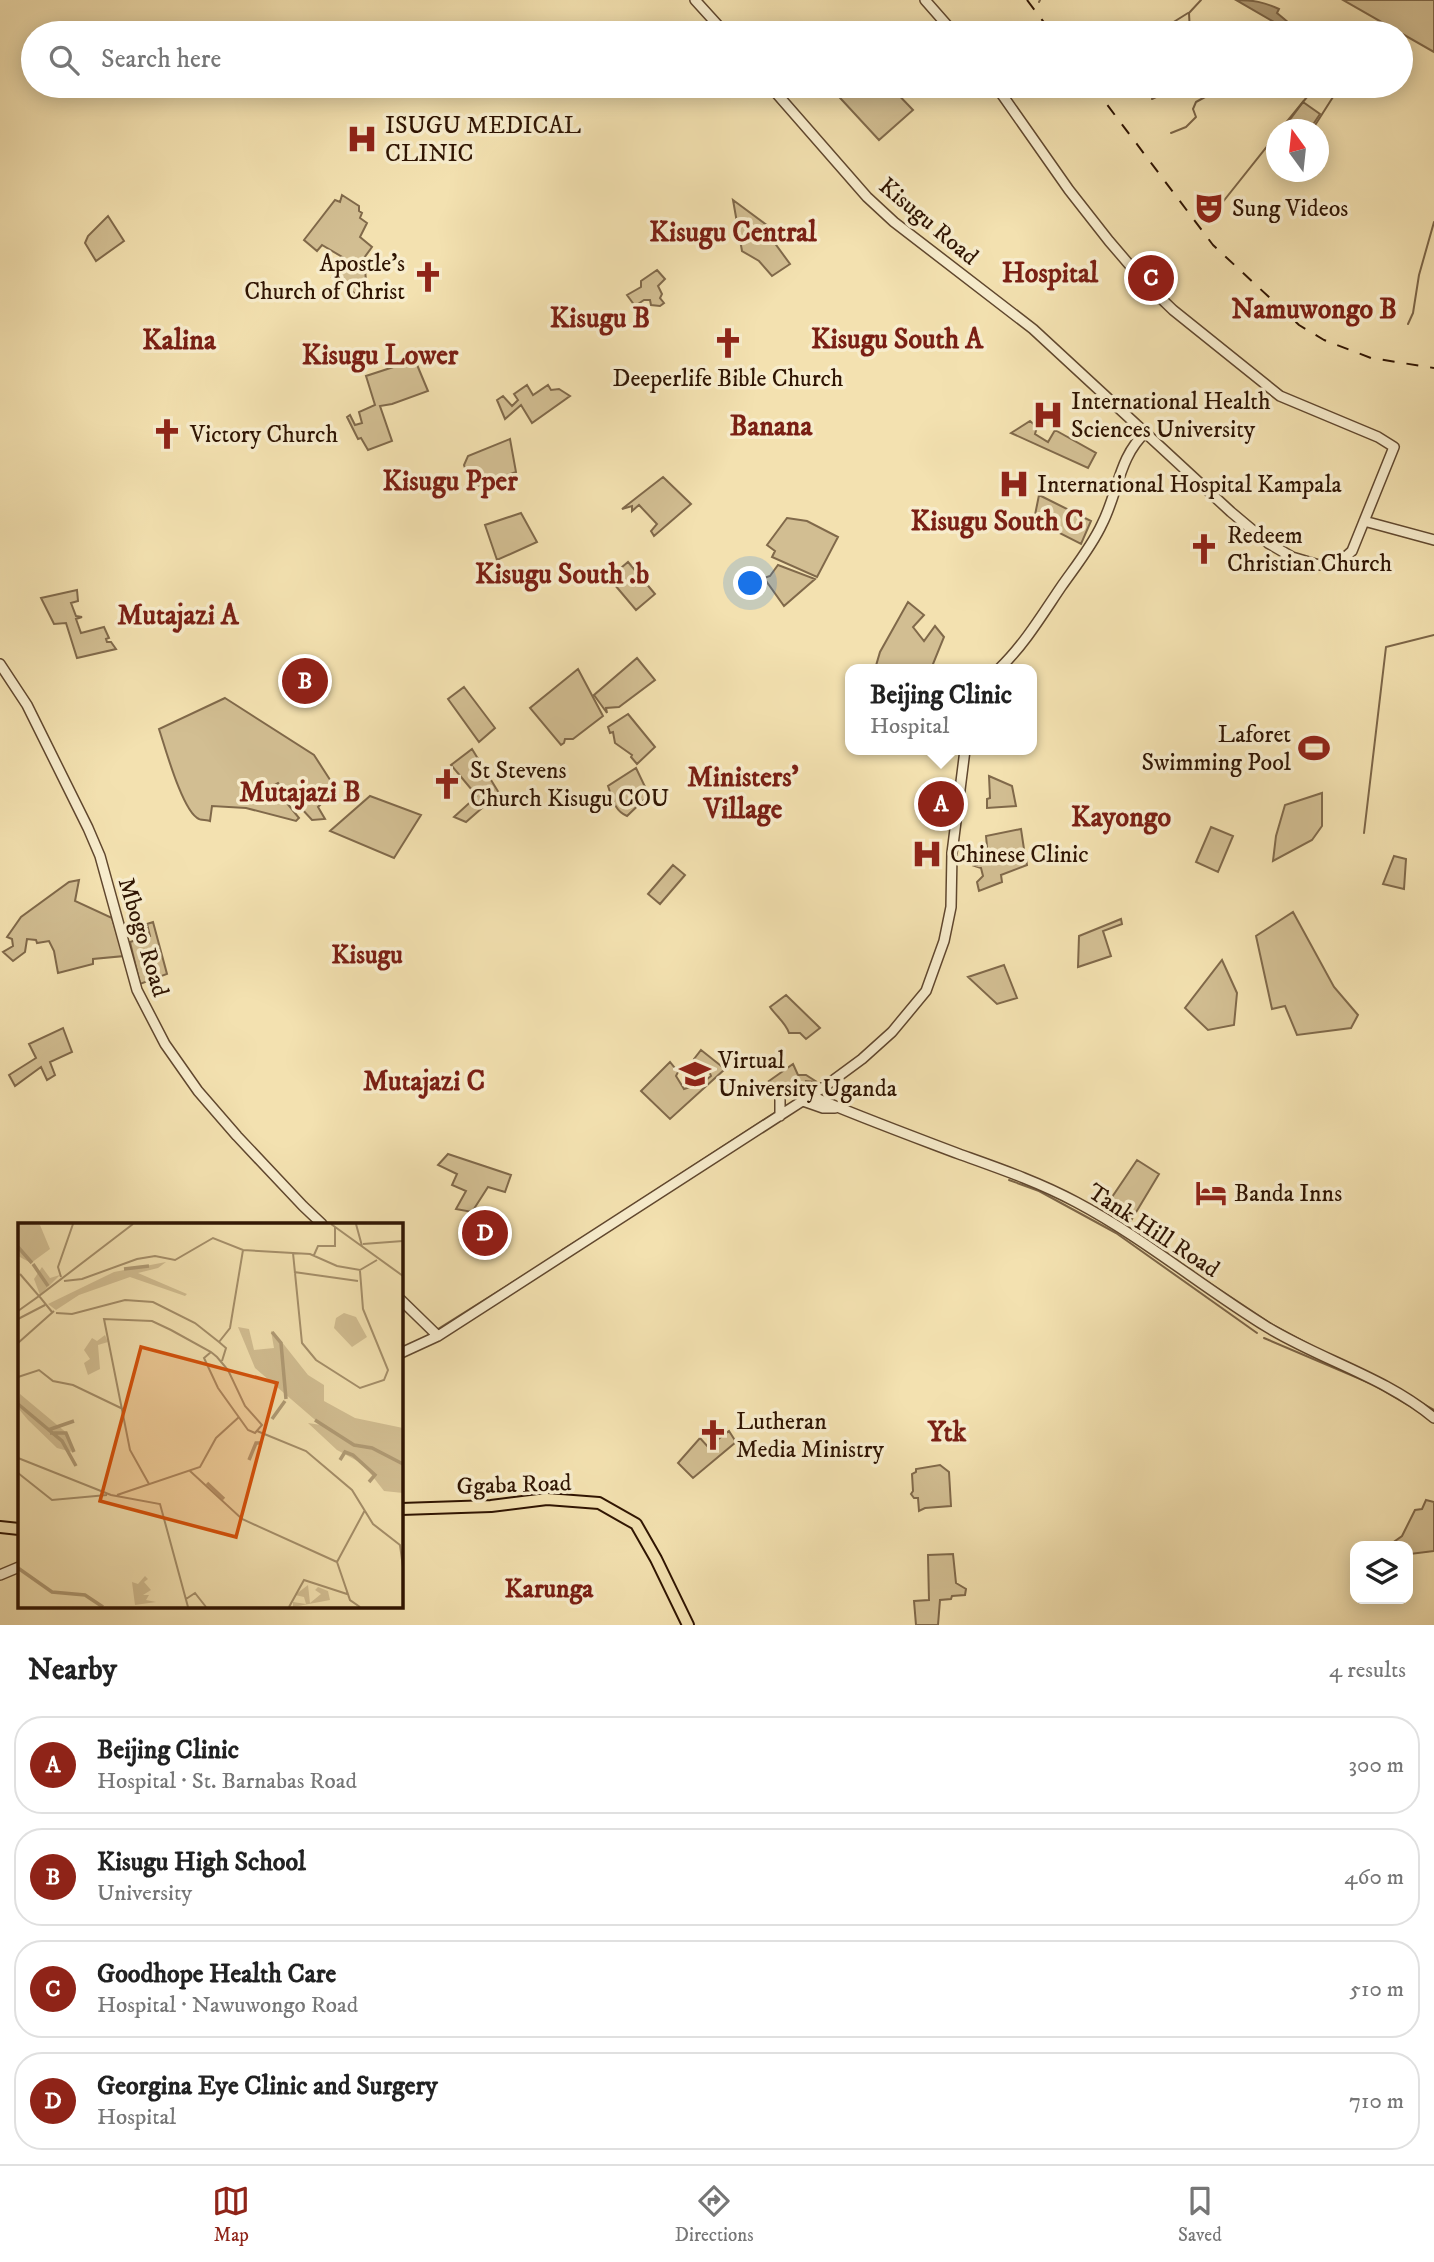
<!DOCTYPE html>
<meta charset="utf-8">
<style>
:root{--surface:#fff;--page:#f2f2f2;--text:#222;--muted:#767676;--line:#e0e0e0;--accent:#8f2418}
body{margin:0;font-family:"IM FELL DW Pica",serif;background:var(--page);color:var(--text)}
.controls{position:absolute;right:21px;bottom:21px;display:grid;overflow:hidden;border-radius:14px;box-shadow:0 4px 18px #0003}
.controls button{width:63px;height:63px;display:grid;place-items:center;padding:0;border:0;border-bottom:2px solid var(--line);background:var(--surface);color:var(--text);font:35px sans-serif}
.compass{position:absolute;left:1266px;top:119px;width:63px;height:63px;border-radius:50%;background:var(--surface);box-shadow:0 4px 18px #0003;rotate:345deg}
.you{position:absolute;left:751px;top:584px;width:24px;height:24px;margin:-18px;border:5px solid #fff;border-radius:50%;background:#1a73e8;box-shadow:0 0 0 10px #1a73e833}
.badge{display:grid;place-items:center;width:46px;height:46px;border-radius:50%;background:var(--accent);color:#fff;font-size:23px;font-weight:700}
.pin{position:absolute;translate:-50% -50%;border:4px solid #fff;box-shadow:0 2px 7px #0006}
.popup{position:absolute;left:845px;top:664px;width:192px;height:91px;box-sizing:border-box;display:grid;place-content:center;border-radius:14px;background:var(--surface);filter:drop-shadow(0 2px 5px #0005);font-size:23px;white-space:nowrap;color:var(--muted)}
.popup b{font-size:26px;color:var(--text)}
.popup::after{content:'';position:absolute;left:50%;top:100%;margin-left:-14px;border:14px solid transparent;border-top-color:var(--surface)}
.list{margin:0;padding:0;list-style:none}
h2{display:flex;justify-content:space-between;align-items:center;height:91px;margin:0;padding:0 28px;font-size:30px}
h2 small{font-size:23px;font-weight:400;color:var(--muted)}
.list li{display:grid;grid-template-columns:46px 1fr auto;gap:21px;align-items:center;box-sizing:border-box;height:98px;margin:0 14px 14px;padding:0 14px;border:2px solid var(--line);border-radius:28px}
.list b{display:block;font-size:26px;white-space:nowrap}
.list p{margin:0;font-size:23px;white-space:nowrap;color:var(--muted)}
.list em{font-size:23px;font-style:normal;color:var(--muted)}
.icon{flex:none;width:38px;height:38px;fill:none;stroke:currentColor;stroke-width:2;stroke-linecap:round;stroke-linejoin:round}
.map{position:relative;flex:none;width:1434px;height:1625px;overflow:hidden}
.search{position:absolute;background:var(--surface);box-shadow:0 4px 18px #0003;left:21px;right:21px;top:21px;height:77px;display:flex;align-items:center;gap:18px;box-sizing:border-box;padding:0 24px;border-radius:38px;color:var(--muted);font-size:26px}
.sheet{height:539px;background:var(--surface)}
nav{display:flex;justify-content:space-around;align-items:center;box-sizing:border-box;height:98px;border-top:2px solid var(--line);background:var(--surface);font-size:19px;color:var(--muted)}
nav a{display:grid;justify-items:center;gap:4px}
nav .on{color:var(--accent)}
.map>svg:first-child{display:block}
.green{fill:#d2be92;stroke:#80694a;stroke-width:2}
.water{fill:#b09b75;stroke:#7c6547;stroke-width:2}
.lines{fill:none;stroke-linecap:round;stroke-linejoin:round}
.stream{stroke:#7c6547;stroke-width:2}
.minor-casing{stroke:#60472e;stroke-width:12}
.major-casing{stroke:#2f1402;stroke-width:14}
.minor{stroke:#f7eccc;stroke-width:9}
.major{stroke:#f3e1b0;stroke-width:10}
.rail{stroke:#2f1402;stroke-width:2;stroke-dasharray:12 12;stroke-linecap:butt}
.labels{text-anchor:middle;stroke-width:7;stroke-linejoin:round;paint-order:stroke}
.poi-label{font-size:24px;fill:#2f1402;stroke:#f7eccc;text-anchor:start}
.street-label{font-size:24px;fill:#2f1402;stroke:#f7eccc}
.neighbourhood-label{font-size:26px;font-weight:bold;fill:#7a1f14;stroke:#f7eccc}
.quarter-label{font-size:28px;font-weight:bold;fill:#7a1f14;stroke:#f7eccc}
.inset-river{fill:none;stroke:#b09b75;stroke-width:3.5}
.inset-road{fill:none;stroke:#a58f6a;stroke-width:2}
.view{fill:#d6520b;fill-opacity:0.15;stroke:#d6520b;stroke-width:3.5}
.inset-edge{fill:none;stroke:#2f1402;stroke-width:3.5}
</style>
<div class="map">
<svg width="1434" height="1625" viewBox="0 0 1434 1625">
<rect width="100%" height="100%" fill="#f3e1b0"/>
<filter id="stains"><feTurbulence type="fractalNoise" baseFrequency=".00286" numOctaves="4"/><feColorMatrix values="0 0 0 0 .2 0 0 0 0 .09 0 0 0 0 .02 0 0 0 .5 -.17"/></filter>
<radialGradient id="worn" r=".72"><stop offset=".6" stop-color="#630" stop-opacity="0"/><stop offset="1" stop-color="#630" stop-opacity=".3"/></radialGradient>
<path class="green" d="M1343,0H1434V52Z
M829,86H890L913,110L879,140Z
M1303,102L1320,114L1310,129H1283Z
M342,195L359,206V211L362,213L360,218L367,223L360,237L372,247L364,258L367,292L360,297L332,277L344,258L322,245L317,251L304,240L335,200L340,202Z
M733,200L780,235L774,242L790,264L772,276L759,261L742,251Z
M108,216L124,241L96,261L85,243L88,236Z
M657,270L665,279L658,286L662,294L660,298L664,303L660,306L651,305L650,300H644L635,306L627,295L641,287V281Z
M415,360L428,391L392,404L380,406L392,441L368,450L361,438L358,439L347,417L350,415L355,425L362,423L359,412L375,405L366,376Z
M527,385L533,395L548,385L551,390L559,389L570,396L532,423L521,405L505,419L497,400L503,396L512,406L518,400L514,394Z
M1030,421L1037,427L1035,434L1048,442L1055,430L1096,453L1088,468L1011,433Z
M510,439L516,472L472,488L464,465L468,456Z
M663,477L691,504L654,536L651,531L657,524L639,505L632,511V506L622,509Z
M1039,495L1091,521L1081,544L1034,520Z
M521,513L537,542L497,560L485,525Z
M787,518L807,521L838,537L817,577L772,557L775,551L767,545Z
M628,562L655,594L636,610L609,578Z
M778,565L815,579L784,606L764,578L770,576Z
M77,590L78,601L71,603L76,616L82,617L76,619L81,633L104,627L109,638L106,639L107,642H111L116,649L77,658L66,623L54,624L41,598Z
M908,602L924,615L913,627L924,641L935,626L944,637L931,669H875L880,652Z
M637,658L655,680L619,707L606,708L607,713L594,695Z
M578,669L603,716L573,739H565L564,743L561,745L530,708Z
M464,687L495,728L479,742L448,699Z
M225,698L314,755L336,789L318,807L325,819L312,820L278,783L273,786L299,818L296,821L246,808L212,806L210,821C208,820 200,820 199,819C183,813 165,747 159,729Z
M628,714L655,747L637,764L631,757L632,755L615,743L613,732L610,733L608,727Z
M472,749L499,793L466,822L454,817L477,796L451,765Z
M636,768L649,795L627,816C614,811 612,797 608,786Z
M989,776L1012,786L1016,806L987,808V799L990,798Z
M1322,793V826L1312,840L1273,861L1276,836L1285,805Z
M370,796L421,815L394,858L330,831Z
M1211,827L1233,836L1218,872L1196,862Z
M1021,829L1024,849L988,857L986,836Z
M1025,852L1027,865L1001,875L1002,882L979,891L977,882L983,876L981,868L975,866Z
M1394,856L1406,859L1404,889L1383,884Z
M673,865L685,875L660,904L648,894Z
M79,880L75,901L112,918L124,956L93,959V964L58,973L54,951L49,941L37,943L36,940L27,939L25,952L13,961L3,952L13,946L12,939L7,937L21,917L69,882Z
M1293,912L1334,987L1358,1015L1351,1028L1297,1035L1285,1006L1272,1009L1256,936Z
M1121,919L1122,924L1103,931L1111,956L1078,967L1079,936Z
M153,922L167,974L140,984L130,942L150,936L147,924Z
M1222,960L1237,993L1234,1025L1208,1030L1185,1008Z
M1004,965L1017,998L997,1004L968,977Z
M786,995L820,1028L806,1039L800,1033H789C786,1023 776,1016 770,1007Z
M63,1028L72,1052L50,1062L55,1075L47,1080L41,1067L15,1086L9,1075L36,1058L29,1044Z
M701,1050L725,1069L670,1119L641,1091L670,1062L678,1072L676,1076L684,1089L702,1083L711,1076L709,1071L694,1059Z
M793,1064L798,1075H806L817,1082L806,1081L807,1089L786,1094L769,1081Z
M448,1154L511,1175L505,1192L488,1187L472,1212L456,1209L466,1191L452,1185L457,1174L438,1165Z
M1137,1160L1159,1174L1129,1224L1104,1209Z
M729,1431L736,1442L693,1478L678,1463L700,1438L708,1447Z
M940,1465L949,1472L951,1506L925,1508L919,1511L918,1498H914L911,1494L913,1491L912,1474L916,1472V1469Z
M1426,1500L1434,1502V1551L1410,1554L1408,1553V1546H1388L1402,1536L1415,1510L1422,1509Z
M953,1554L956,1583L966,1589L965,1595L952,1596L951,1599L940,1600L938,1625H916L914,1601L929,1600L928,1555Z"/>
<path class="water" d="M1236,0C1253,0 1264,2 1279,9L1277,13L1289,23L1309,33H1293Z"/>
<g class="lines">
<path class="stream" d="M1039,2L1040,0
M1172,23L1188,13
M1190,33L1189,13L1201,0
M1152,99L1178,86
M1280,130L1316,86
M1312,130L1340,86
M1171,133L1186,127L1196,117L1193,109L1196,102L1225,86
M1207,218L1222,203L1276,135
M1408,324L1413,313L1419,275L1434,222
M1364,833L1386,647L1434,635
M1009,1180L1039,1191L1116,1233L1257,1333
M616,1216L776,1112
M562,1250L588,1234
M1190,1270L1273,1325L1312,1346
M438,1329L529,1272
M1264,1338L1372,1384L1418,1411
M1423,1404L1434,1410"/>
<defs>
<path id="minor" d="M695,0L725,33
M925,0L954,33
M770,86L867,197L894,222L1033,329L1231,512L1268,543L1292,557L1319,565H1328L1342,560L1352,551L1394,447L1378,437L1280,396L1173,310L1145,283L1109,241L1069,190L996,86
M1364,521L1434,540
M0,664L27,705L88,828L100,856L137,990L165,1044L198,1091L237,1136L303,1206L322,1224
M999,669C1024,645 1042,615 1061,587C1075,567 1092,546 1102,524C1118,493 1119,456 1146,432
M780,1094V1116
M811,1096C860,1117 909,1135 959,1154C998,1168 1039,1182 1076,1202C1144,1238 1202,1287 1267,1327C1321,1360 1385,1377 1434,1418
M803,1101L823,1108H835
M401,1300L438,1336
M401,1353L438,1336L824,1087L862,1059L892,1032L926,991L944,941L951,907L952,853L965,750
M0,1575L19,1567"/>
<path id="major" d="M401,1509L491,1506L547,1499L599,1503L636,1524L656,1559L688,1625
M0,1527L19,1529"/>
</defs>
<use href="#minor" class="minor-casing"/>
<use href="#major" class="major-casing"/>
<use href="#minor" class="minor"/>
<use href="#major" class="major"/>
<path class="rail" d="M1027,0L1052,33
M1093,86L1213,245L1299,325L1324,340L1371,358L1434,368"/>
</g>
<defs>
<symbol id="hospital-bare" viewBox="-9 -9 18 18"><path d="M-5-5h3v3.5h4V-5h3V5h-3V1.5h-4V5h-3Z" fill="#8f2418" stroke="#f7eccc" stroke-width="2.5" paint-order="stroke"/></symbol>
<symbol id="theatre-bare" viewBox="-9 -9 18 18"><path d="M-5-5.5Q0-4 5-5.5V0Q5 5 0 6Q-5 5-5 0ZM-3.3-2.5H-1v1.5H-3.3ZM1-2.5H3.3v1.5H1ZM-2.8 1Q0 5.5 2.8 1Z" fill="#8f2418" stroke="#f7eccc" stroke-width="2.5" paint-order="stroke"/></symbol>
<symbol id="church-bare" viewBox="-9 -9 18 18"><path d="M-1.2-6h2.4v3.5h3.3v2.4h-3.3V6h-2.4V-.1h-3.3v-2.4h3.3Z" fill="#8f2418" stroke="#f7eccc" stroke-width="2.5" paint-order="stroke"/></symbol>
<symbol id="stadium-bare" viewBox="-9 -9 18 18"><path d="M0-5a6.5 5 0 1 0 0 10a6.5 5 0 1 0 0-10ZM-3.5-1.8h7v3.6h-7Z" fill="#8f2418" stroke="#f7eccc" stroke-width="2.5" paint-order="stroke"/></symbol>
<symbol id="university-bare" viewBox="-9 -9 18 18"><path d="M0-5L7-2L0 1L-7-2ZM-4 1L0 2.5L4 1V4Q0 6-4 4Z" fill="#8f2418" stroke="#f7eccc" stroke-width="2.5" paint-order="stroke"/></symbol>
<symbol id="hotel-bare" viewBox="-9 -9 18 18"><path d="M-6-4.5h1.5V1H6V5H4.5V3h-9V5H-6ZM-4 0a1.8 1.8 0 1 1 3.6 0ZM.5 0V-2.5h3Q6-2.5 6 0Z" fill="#8f2418" stroke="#f7eccc" stroke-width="2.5" paint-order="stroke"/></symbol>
</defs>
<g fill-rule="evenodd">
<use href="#hospital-bare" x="340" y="117" width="44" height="44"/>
<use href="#theatre-bare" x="1187" y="186" width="44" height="44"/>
<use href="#church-bare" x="406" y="255" width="44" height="44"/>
<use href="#church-bare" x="706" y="321" width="44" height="44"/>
<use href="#hospital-bare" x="1026" y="393" width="44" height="44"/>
<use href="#church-bare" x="145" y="412" width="44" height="44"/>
<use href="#hospital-bare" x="992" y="462" width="44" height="44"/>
<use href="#church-bare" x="1182" y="527" width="44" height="44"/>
<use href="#stadium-bare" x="1292" y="726" width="44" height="44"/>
<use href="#church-bare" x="425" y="762" width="44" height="44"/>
<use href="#hospital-bare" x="905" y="832" width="44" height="44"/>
<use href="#university-bare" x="673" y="1052" width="44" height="44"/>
<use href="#hotel-bare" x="1189" y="1171" width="44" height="44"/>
<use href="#church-bare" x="691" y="1413" width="44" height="44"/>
</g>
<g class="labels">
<g class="poi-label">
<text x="385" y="133">ISUGU MEDICAL<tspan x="385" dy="28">CLINIC</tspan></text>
<text x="1232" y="216">Sung Videos</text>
<text x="405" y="271" text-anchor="end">Apostle's<tspan x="405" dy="28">Church of Christ</tspan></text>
<text x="728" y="386" text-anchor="middle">Deeperlife Bible Church</text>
<text x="1071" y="409">International Health<tspan x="1071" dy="28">Sciences University</tspan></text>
<text x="190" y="442">Victory Church</text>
<text x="1037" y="492">International Hospital Kampala</text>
<text x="1227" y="543">Redeem<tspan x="1227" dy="28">Christian Church</tspan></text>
<text x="1291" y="742" text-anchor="end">Laforet<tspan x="1291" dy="28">Swimming Pool</tspan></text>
<text x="470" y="778">St Stevens<tspan x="470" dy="28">Church Kisugu COU</tspan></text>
<text x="950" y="862">Chinese Clinic</text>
<text x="718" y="1068">Virtual<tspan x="718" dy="28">University Uganda</tspan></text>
<text x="1234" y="1201">Banda Inns</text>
<text x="736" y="1429">Lutheran<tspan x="736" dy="28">Media Ministry</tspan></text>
</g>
<g class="street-label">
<text transform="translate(929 221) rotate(40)" y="8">Kisugu Road</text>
<text transform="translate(144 937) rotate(73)" y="8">Mbogo Road</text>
<text transform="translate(1154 1230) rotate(33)" y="8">Tank Hill Road</text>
<text transform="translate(514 1484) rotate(-2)" y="8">Ggaba Road</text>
</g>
<g class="neighbourhood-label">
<text x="367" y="963">Kisugu</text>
<text x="549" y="1597">Karunga</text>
</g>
<g class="quarter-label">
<text x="733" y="241">Kisugu Central</text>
<text x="1050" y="282">Hospital</text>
<text x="1314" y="318">Namuwongo B</text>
<text x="600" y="327">Kisugu B</text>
<text x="897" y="348">Kisugu South A</text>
<text x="179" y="349">Kalina</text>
<text x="380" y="364">Kisugu Lower</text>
<text x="771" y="435">Banana</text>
<text x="450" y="490">Kisugu Pper</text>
<text x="997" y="530">Kisugu South C</text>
<text x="562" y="583">Kisugu South .b</text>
<text x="178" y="624">Mutajazi A</text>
<text x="743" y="786">Ministers'<tspan x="743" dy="32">Village</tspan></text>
<text x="300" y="801">Mutajazi B</text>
<text x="1121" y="826">Kayongo</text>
<text x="424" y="1090">Mutajazi C</text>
<text x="947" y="1441">Ytk</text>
</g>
</g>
<g transform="translate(18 1223)">
<rect width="385" height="385" fill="#f3e1b0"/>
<path d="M0,1L22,2L32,26L13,40L0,33ZM148,39L140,45L120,50L169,71L167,73L112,54L61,72L38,87L30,81L96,49ZM24,44L32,55L42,52L22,72L16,56ZM326,90L338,94L349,114L334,124L316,105L318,95ZM220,104L231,106L236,127L256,125L253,108L256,109L290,152L306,162V178L337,195L385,205V270L366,268L345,241L319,227L290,200L303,202L237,145ZM87,112L90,119L80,122L82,146L70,152L66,140L72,136L66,127L74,115L79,118ZM2,171L50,211L54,229L39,225L10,197L0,185ZM127,353L130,356L126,359L133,367L125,372H131L128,377L138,379L117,382L114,359L120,361ZM290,362L292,380L303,371L297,367L300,364L310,368L312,377L275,384V379L288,381L286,374L277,372Z" fill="#d2be92"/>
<path class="inset-river" d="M0,24L14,40M15,41L30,63M106,46L131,43M254,109L263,120L268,176M0,181L44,218L58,243M254,196L267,178M297,197L336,222L354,225L385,241M30,207L56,198M32,210H48L56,229M231,237L238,220H244M322,237L327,229L335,232L357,252L351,259M189,260L206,276M0,345L34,369L67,372L85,384"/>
<path class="inset-road" d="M313,1L385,53M338,1L344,23M345,21L385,18M275,30L284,120L298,137L342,165L366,157L370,147L345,86L342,48M296,32L300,23H317V4M276,49L340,58M43,54L40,44L55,1M46,58L64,56L119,36L137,33L157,37L195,15L225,27L292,31L319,43L342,47L359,37M0,88L21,73L2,51M34,89L21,73L115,1M38,90L54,91L107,77L135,79L177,100L201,119L208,125L204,138M0,96L27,82M201,119L212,105L225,27M0,120L36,88M0,154L21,147L35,158L55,162L107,187M239,208L288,228L334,267L355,301L382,322L385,344M0,235L93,272L142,281L170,384M172,248L224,296L319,339M0,250L34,277L89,272M131,261L112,227L86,96L134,98L153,107L193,129L199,134L210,147L227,183L244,202L237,210L230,207L200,165L186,135L193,129M99,272L182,244L198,215L221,194M319,339L347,287M319,339L332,377L342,384M168,376L177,370L188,384M271,384L286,357L329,371"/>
<path class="view" d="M123,124L259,160L218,314L82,278Z"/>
<rect width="385" height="385" class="inset-edge"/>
</g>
<rect width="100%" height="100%" filter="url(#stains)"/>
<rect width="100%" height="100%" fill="url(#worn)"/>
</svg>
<div class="controls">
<button><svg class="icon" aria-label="layers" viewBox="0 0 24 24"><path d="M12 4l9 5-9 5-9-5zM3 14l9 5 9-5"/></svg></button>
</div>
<svg class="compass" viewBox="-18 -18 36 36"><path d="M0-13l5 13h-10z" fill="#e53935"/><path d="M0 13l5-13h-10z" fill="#767676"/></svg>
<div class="you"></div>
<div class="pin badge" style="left:941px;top:804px">A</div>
<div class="popup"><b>Beijing Clinic</b>Hospital</div>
<div class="pin badge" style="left:305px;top:681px">B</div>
<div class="pin badge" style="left:1151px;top:278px">C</div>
<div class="pin badge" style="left:485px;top:1233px">D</div>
<div class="search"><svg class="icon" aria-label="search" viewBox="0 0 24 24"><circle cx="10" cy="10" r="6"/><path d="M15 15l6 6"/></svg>Search here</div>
</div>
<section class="sheet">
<h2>Nearby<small>4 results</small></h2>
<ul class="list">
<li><span class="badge">A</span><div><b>Beijing Clinic</b><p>Hospital · St. Barnabas Road</p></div><em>300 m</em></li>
<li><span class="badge">B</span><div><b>Kisugu High School</b><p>University</p></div><em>460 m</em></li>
<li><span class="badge">C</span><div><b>Goodhope Health Care</b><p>Hospital · Nawuwongo Road</p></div><em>510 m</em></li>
<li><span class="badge">D</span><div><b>Georgina Eye Clinic and Surgery</b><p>Hospital</p></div><em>710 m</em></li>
</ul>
</section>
<nav>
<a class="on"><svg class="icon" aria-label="map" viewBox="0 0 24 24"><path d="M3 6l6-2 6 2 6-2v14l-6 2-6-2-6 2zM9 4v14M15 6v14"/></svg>Map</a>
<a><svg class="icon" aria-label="directions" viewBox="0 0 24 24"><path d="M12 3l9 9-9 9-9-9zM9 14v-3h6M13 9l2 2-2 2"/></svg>Directions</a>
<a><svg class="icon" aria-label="saved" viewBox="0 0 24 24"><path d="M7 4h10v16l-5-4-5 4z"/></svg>Saved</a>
</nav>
